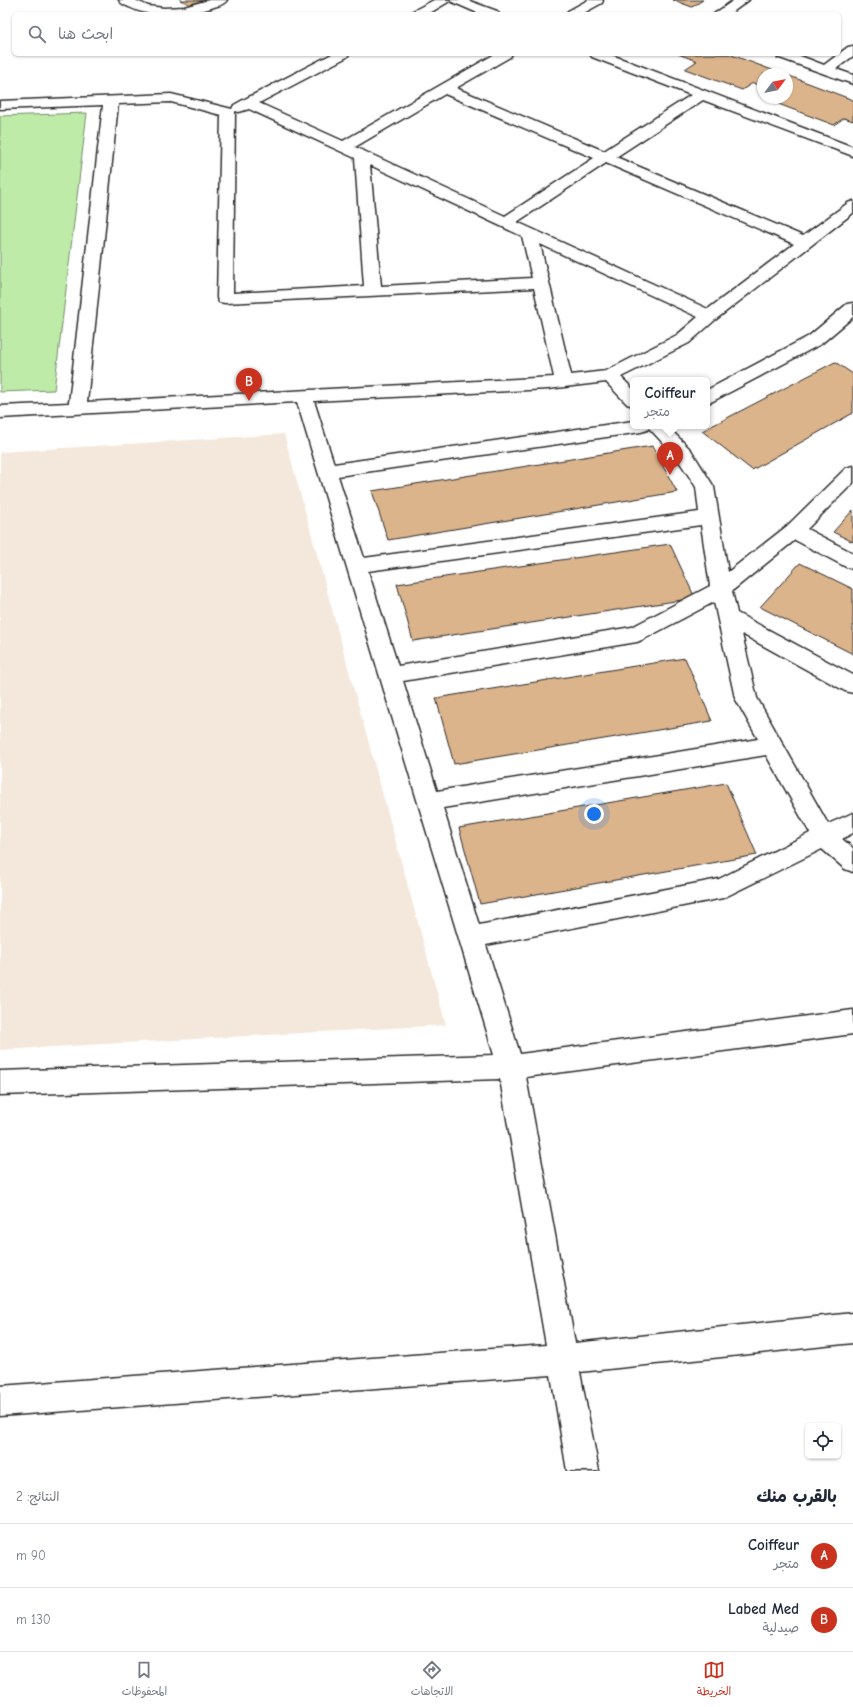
<!DOCTYPE html>
<html lang="ar">
<meta charset="utf-8">
<style>
:root{--surface:#fff;--page:#f6f6f7;--text:#1f2937;--muted:#747a83;--line:#e0e1e3;--accent:#c8321e}
body{margin:0;font-family:"Comic Neue","Playpen Sans Arabic",sans-serif;background:var(--page);color:var(--text);direction:rtl}
.controls{position:absolute;right:12px;bottom:12px;display:grid;overflow:hidden;border-radius:6px;box-shadow:0 1px 3px #0004}
.controls button{width:36px;height:36px;display:grid;place-items:center;padding:0;border:0;border-bottom:1px solid var(--line);background:var(--surface);color:var(--text);font:20px sans-serif}
.compass{position:absolute;left:757px;top:68px;width:36px;height:36px;border-radius:50%;background:var(--surface);box-shadow:0 1px 3px #0004;rotate:58deg}
.you{position:absolute;left:594px;top:814px;width:14px;height:14px;margin:-10px;border:3px solid #fff;border-radius:50%;background:#1a73e8;box-shadow:0 0 0 6px #1a73e833}
.badge{display:grid;place-items:center;width:26px;height:26px;border-radius:50%;background:var(--accent);color:#fff;font-size:13px;font-weight:700}
.pin{position:absolute;translate:-50% -33px;filter:drop-shadow(0 1px 2px #0008)}
.pin::after{content:'';position:absolute;top:21px;width:14px;height:12px;background:inherit;clip-path:polygon(0 0,100% 0,50% 100%)}
.popup{position:absolute;left:630px;top:377px;width:80px;height:52px;box-sizing:border-box;display:grid;place-content:center;border-radius:6px;background:var(--surface);filter:drop-shadow(0 1px 3px #0005);font-size:13px;white-space:nowrap;color:var(--muted)}
.popup b{font-size:15px;color:var(--text)}
.popup::after{content:'';position:absolute;left:50%;top:100%;margin-left:-8px;border:8px solid transparent;border-top-color:var(--surface)}
.list{margin:0;padding:0;list-style:none}
h2{display:flex;justify-content:space-between;align-items:center;height:52px;margin:0;padding:0 16px;font-size:17px}
h2 small{font-size:13px;font-weight:400;color:var(--muted)}
.list li{display:grid;grid-template-columns:26px 1fr auto;gap:12px;align-items:center;box-sizing:border-box;height:64px;padding:0 16px;border-top:1px solid var(--line)}
.list b{display:block;font-size:15px;white-space:nowrap}
.list p{margin:0;font-size:13px;white-space:nowrap;color:var(--muted)}
.list em{font-size:13px;font-style:normal;color:var(--muted)}
.icon{flex:none;width:22px;height:22px;fill:none;stroke:currentColor;stroke-width:2;stroke-linecap:round;stroke-linejoin:round}
.map{position:relative;flex:none;width:853px;height:1471px;overflow:hidden;direction:ltr}
.search{position:absolute;background:var(--surface);box-shadow:0 1px 3px #0004;left:12px;right:12px;top:12px;height:44px;display:flex;align-items:center;gap:10px;box-sizing:border-box;padding:0 14px;border-radius:6px;color:var(--muted);font-size:15px}
.sheet{height:180px;background:var(--surface)}
nav{display:flex;justify-content:space-around;align-items:center;box-sizing:border-box;height:56px;border-top:1px solid var(--line);background:var(--surface);font-size:11px;color:var(--muted)}
nav a{display:grid;justify-items:center;gap:2px}
nav .on{color:var(--accent)}
.map>svg:first-child{display:block}
.built{fill:#f4e8dc}
.green{fill:#bfeba8;stroke:#758b6a}
.building{fill:#dbb48c;stroke:#2b2b2b}
.lines{fill:none;stroke-linecap:round;stroke-linejoin:round}
.minor-casing{stroke:#2b2b2b;stroke-width:3}
.minor{fill:#fff;fill-rule:evenodd}
</style>
<div class="map">
<svg width="853" height="1471" viewBox="0 0 853 1471">
<rect width="100%" height="100%" fill="#fff"/>
<filter id="ink" filterUnits="userSpaceOnUse"><feTurbulence type="fractalNoise" baseFrequency=".025" numOctaves="2"/><feDisplacementMap in="SourceGraphic" scale="8" xChannelSelector="R" yChannelSelector="G"/><feConvolveMatrix kernelMatrix="1 2 1 2 8 2 1 2 1" color-interpolation-filters="sRGB"/></filter>
<g filter="url(#ink)">
<path class="built" d="M284,434L446,1025L0,1050V452Z"/>
<path class="green" d="M87,113L54,390L0,392V116Z"/>
<path class="building" d="M180,0H206L193,6Z
M673,0H703L692,7Z
M678,54H729L783,74H763V87L753,83L742,90L685,69L697,61Z
M787,75L853,100V121L844,118L834,125L773,102L779,98H787Z
M835,362L853,374V413L752,470L702,431Z
M652,446L677,492L388,540L372,491Z
M853,510V542L833,532Z
M670,544L695,598L413,641L397,584Z
M800,563L853,589V654L760,607Z
M685,658L712,721L454,764L436,698Z
M726,783L757,855L480,904L459,828Z"/>
<g class="lines">
<defs>
<path id="minor" d="M119,0H135L148,6L164,8L184,7L209,0H227C224,5 217,6 211,8C186,16 153,19 129,7C125,5 121,4 119,0Z
M434,0H467L497,11L499,14H480L450,1L428,14H411L413,11Z
M588,0H603L602,3L582,14H566L568,11Z
M734,0H749L730,14H714Z
M853,46V56L836,69L853,75V84L777,57L775,54H795L824,65L848,47Z
M332,54H349L347,57L259,103L343,141L495,54H512L510,57L456,88L604,151L691,95L592,57L590,54H609L853,147V156L703,100L616,157L803,236L848,203L853,201V213L715,320L689,343L621,377L633,389V406L627,404L606,382L548,389L314,401L334,464L633,421V426H667L691,450L714,487L728,572L787,526L846,468L853,466V483L807,529L853,553V569L846,567L795,540L732,591L737,613L853,675V693L845,691L742,634L757,698L828,824L853,813V833L842,839L853,848V872L845,869L822,849L723,898L486,945L520,1054L853,1010V1034L526,1077L575,1343L853,1313V1343L580,1372L599,1471H567L551,1375L0,1416V1386L546,1345L500,1079L0,1095V1071L494,1055L297,402L0,418V406L69,403L103,105L0,109V101L171,94L232,109L234,105L243,100ZM445,94L594,158L505,216L355,147ZM171,102L221,115L217,298L219,302L225,303L534,288L554,377L87,402L118,104ZM249,109L355,158L364,286L233,293L235,111L239,112ZM606,163L794,244L708,309L517,222ZM370,165L522,236L532,278L381,286ZM540,244L698,317L677,335L606,371L571,375ZM649,428L677,458L696,487L699,512L364,558L338,476L641,432L647,430ZM701,525L710,586L632,627L398,666L368,571ZM714,602L735,698L758,739L437,791L403,681L637,642L644,639ZM766,755L810,833L719,879L479,925L443,808Z
M853,303V317L821,344L713,401L707,403V390L809,336L847,304Z"/>
</defs>
<use href="#minor" class="minor-casing"/>
<use href="#minor" class="minor"/>
</g>
</g>
</svg>
<div class="controls">
<button><svg class="icon" aria-label="locate" viewBox="0 0 24 24"><circle cx="12" cy="12" r="6"/><path d="M12 2v4M12 18v4M2 12h4M18 12h4"/></svg></button>
</div>
<svg class="compass" viewBox="-18 -18 36 36"><path d="M0-13l5 13h-10z" fill="#e53935"/><path d="M0 13l5-13h-10z" fill="#747a83"/></svg>
<div class="you"></div>
<div class="pin badge" style="left:670px;top:475px">A</div>
<div class="popup"><b>Coiffeur</b>متجر</div>
<div class="pin badge" style="left:249px;top:401px">B</div>
<div class="search"><svg class="icon" aria-label="search" viewBox="0 0 24 24"><circle cx="10" cy="10" r="6"/><path d="M15 15l6 6"/></svg>ابحث هنا</div>
</div>
<section class="sheet">
<h2>بالقرب منك<small>النتائج: 2</small></h2>
<ul class="list">
<li><span class="badge">A</span><div><b>Coiffeur</b><p>متجر</p></div><em>90 m</em></li>
<li><span class="badge">B</span><div><b>Labed Med</b><p>صيدلية</p></div><em>130 m</em></li>
</ul>
</section>
<nav>
<a class="on"><svg class="icon" aria-label="map" viewBox="0 0 24 24"><path d="M3 6l6-2 6 2 6-2v14l-6 2-6-2-6 2zM9 4v14M15 6v14"/></svg>الخريطة</a>
<a><svg class="icon" aria-label="directions" viewBox="0 0 24 24"><path d="M12 3l9 9-9 9-9-9zM9 14v-3h6M13 9l2 2-2 2"/></svg>الاتجاهات</a>
<a><svg class="icon" aria-label="saved" viewBox="0 0 24 24"><path d="M7 4h10v16l-5-4-5 4z"/></svg>المحفوظات</a>
</nav>
